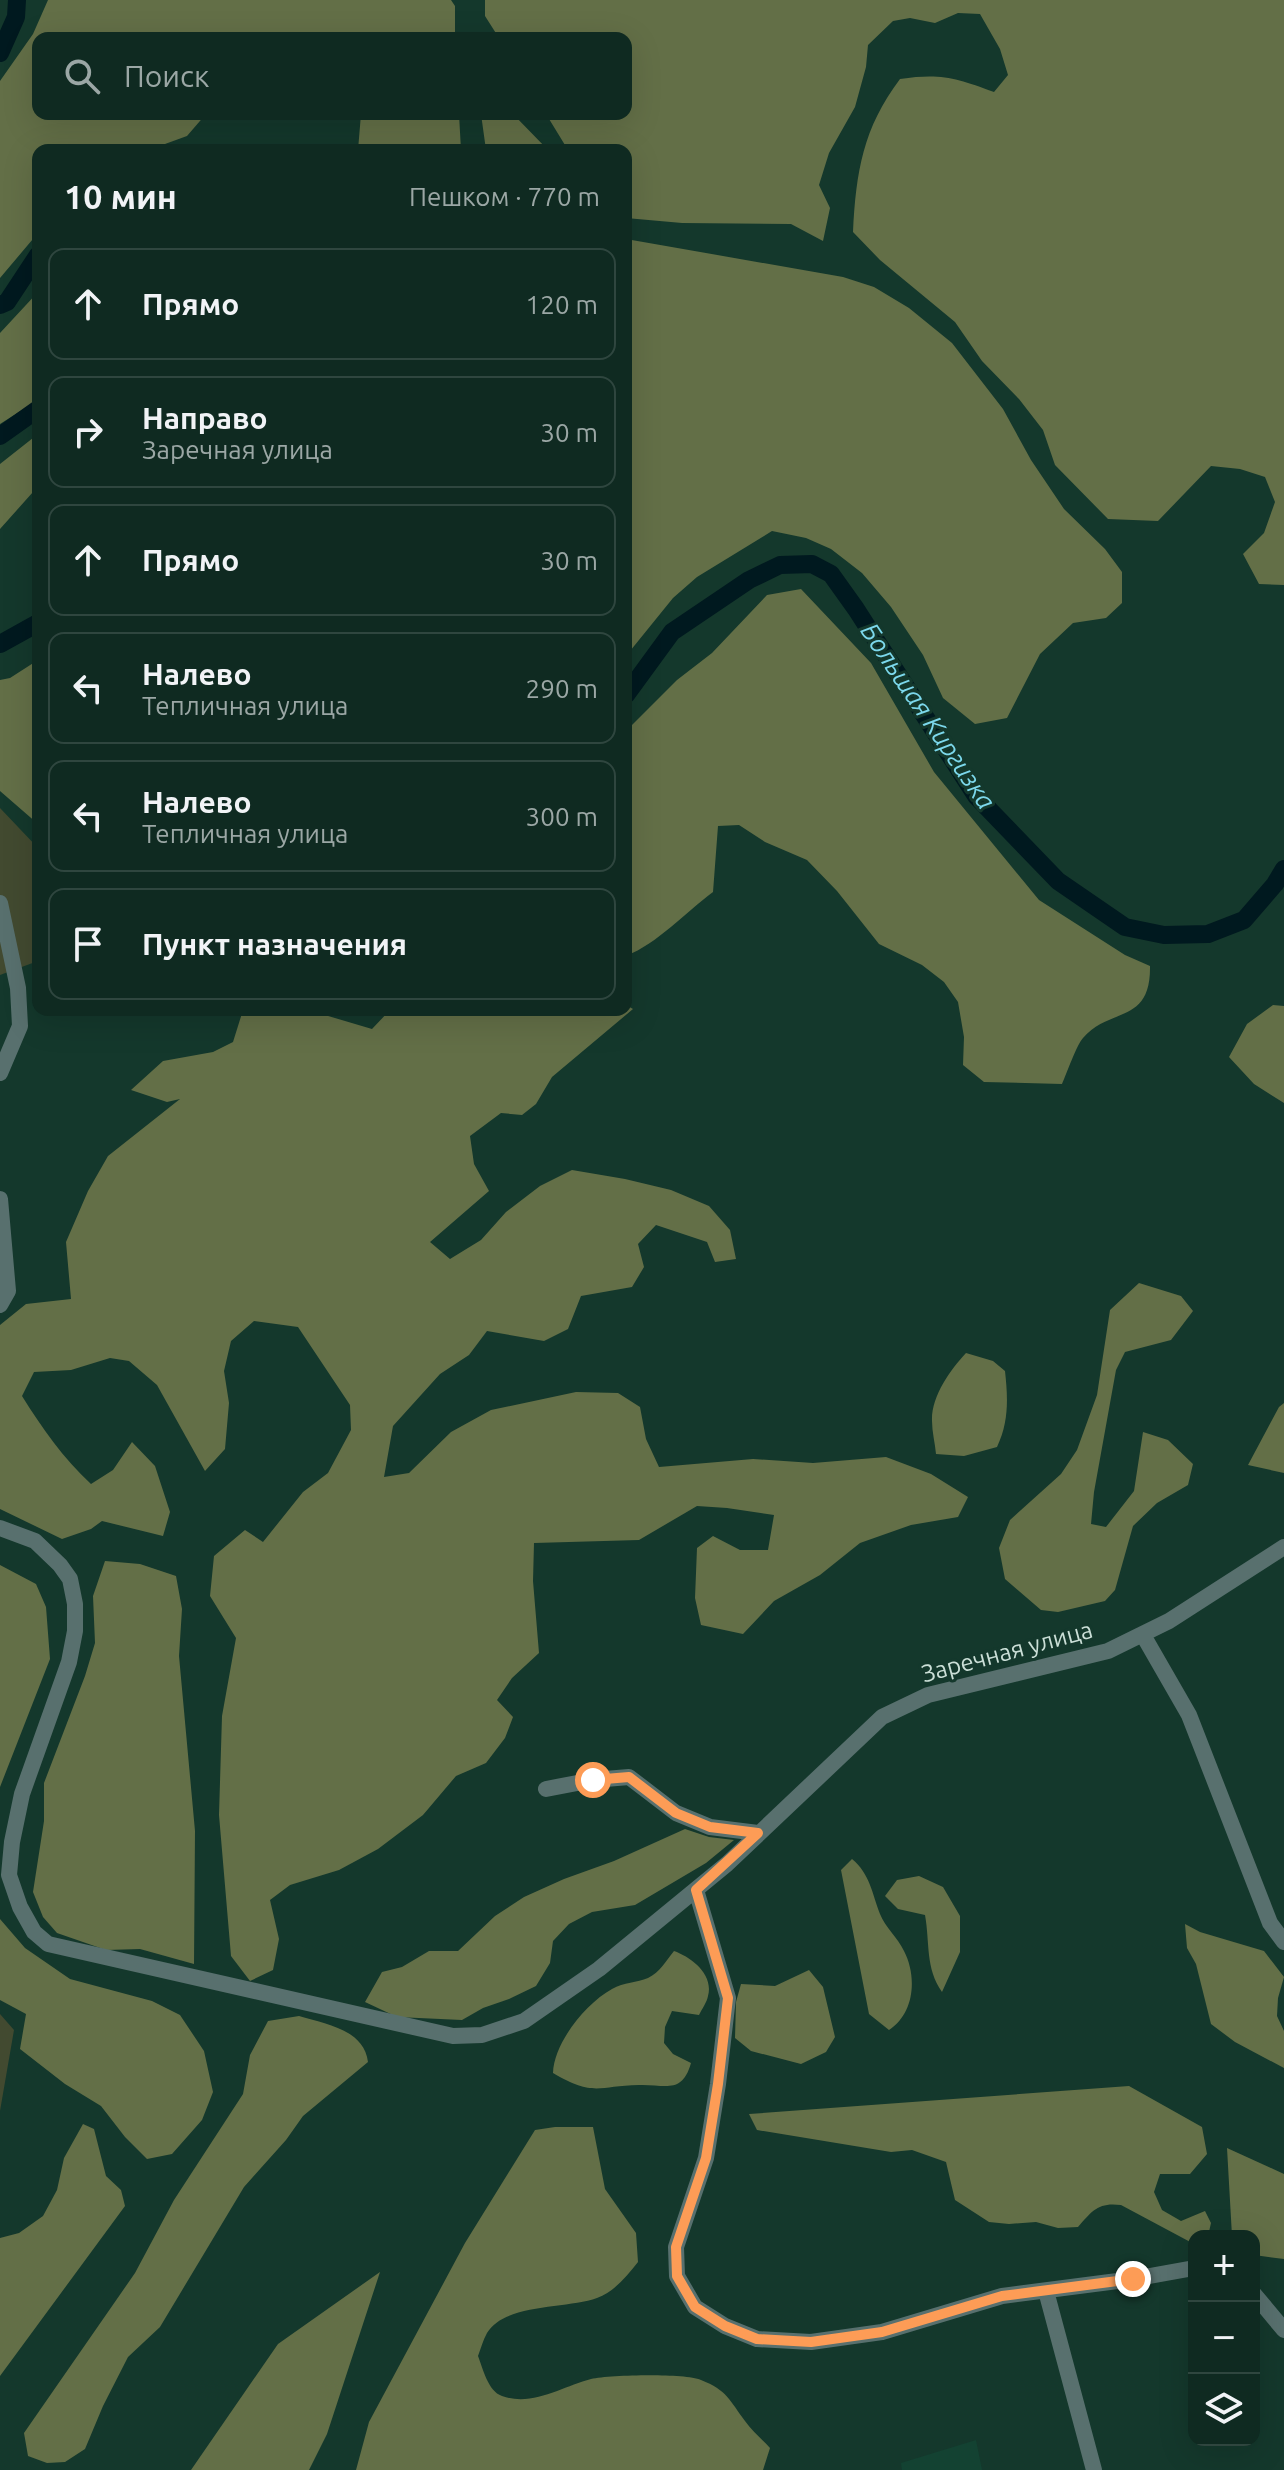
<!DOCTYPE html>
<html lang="ru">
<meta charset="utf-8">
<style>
:root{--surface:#0f2a21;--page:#18322a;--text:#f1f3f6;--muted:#9ba7a5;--line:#2f463f}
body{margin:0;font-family:Ubuntu,sans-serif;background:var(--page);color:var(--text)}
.controls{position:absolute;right:24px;bottom:24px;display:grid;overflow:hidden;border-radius:16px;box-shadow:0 8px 32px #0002}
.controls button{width:72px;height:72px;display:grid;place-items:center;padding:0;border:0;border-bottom:2px solid var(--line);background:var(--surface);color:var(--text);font:40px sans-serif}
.stop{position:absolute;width:24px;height:24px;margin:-18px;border:6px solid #fd9c56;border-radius:50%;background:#fff}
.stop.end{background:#fd9c56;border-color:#fff;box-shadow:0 2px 8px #0008}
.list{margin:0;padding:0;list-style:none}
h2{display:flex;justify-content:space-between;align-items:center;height:104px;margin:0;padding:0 32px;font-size:34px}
h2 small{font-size:26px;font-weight:400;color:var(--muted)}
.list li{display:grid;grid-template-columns:52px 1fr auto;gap:24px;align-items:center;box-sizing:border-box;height:112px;margin:0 16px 16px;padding:0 16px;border:2px solid var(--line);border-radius:16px}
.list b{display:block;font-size:30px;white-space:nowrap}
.list p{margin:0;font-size:26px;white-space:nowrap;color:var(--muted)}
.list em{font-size:26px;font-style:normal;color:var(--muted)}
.icon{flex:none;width:44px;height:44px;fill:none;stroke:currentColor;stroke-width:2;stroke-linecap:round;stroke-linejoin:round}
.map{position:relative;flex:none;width:1284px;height:2470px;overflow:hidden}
.search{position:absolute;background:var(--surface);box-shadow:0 8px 32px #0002;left:32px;top:32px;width:600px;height:88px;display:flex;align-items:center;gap:20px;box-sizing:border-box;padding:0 28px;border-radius:16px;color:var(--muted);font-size:30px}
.panel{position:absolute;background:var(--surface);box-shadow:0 8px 32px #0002;left:32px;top:144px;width:600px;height:872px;border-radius:16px}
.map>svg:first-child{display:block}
.built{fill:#134232}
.green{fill:#424a30}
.forest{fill:#636f47}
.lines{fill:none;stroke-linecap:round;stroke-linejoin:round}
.river{stroke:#00191f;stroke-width:18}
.minor{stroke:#58706e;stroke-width:16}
.route{stroke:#fd9c56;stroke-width:10}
.labels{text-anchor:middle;stroke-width:6;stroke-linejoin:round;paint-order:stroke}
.street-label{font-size:24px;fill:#cbdfd7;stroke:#14382c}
.water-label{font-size:26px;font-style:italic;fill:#7cd8ec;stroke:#14382c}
</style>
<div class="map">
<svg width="1284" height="2470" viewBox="0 0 1284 2470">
<rect width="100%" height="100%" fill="#14382c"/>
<path class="built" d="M976,2440L982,2470H902L901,2463Z"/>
<path class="green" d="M0,808L38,848V961L0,975Z
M0,2014L14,2030L0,2111Z"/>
<path class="forest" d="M48,0H451L455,6V38H38V114H206L187,136L154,148L38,150V233L0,278V81L33,34Z
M485,0H1284V585L1259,584L1243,554L1264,533L1275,502L1265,477L1240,469L1211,466L1158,521L1108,519L1055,465L1043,430L1019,399L982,361L955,322L880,260L853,232C856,172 863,128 900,79C941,73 956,78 994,92L1008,75L1000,49L980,14L958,13L935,23L910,18L893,21L868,45L866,67L855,107L829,153L819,185L830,208L823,241L791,224L682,223L626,218V150H568L546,114H626V38H499L485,16Z
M361,114H459L461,150H358Z
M481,114H513L548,150H486Z
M626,239L843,277L874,287L909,308L952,343L1003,409L1031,460L1064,509L1105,549L1122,572V603L1106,618L1073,623L1040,654L1007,718L975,724L943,698L923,655L891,607L862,573L831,549L806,538L772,531L697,577L673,598L626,656Z
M38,292V400L0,424V333Z
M38,434V490L33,492L0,529V464Z
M801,589L871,663L934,772L1039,900L1125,955L1150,966C1151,1025 1109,1007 1083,1038C1076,1046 1067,1073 1062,1084L984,1082L963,1065L964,1037L958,1002L944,982L922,965L879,944L837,891L807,860L765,842L739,825L718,826L713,892C685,913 658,943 626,956V731L677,680L712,653L767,595Z
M38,660V824L0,791V680L10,678Z
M626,1005L633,1009L552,1077L536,1104L522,1115L501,1113L470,1136L474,1164L489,1191L430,1242L450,1259L481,1240L506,1212L540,1186L572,1170L625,1179L671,1190L709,1206L730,1230L736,1259L715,1262L707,1242L656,1225L638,1244L644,1267L632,1287L581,1296L568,1329L544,1341L487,1331L469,1355L440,1374L393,1426L384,1477L409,1473L451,1432L491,1410L576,1392L618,1393L640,1407L646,1439L659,1467L753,1459L813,1463L886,1457L931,1474L968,1497L958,1517L911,1525L860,1543L820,1575L774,1601L743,1634L701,1625L695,1598L697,1548L713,1536L740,1550H768L774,1515L727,1508L697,1506L639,1540L534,1543L533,1581L539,1653L512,1678L497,1700L513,1717L505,1738L486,1763L456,1776L423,1815L378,1849L339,1870L290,1885L270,1900L279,1939L273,1970L250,1981L231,1956L219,1815L222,1716L236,1638L210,1596L214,1556L245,1530L263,1542L303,1492L328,1473L351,1430L350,1405L298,1327L254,1321L231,1341L224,1371L229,1403L225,1449L205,1471L157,1385L129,1361L110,1358L71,1370L34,1372L22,1396C42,1428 63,1458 91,1484L113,1470L132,1442L155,1466L170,1512L163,1536L102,1521L91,1529L62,1539L0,1509V1325L26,1304L71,1299L66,1242L88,1191L108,1156L180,1099L167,1102L131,1090L163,1061L213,1052L233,1042L243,1010H308L372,1029L390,1010H626Z
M1273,1005L1284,1006V1103L1254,1084L1229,1057L1247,1024Z
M1139,1283L1181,1296L1193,1311L1171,1340L1125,1352L1116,1370L1094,1492L1091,1524L1106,1527L1134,1491L1143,1432L1168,1440L1193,1464L1188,1485L1157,1503L1133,1526L1115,1590L1105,1601L1058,1612L1041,1610L1005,1579L999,1548L1010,1520L1061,1474L1077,1450L1097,1395L1110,1310Z
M966,1353L993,1361L1005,1371C1008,1398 1009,1422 997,1447L964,1456L936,1454C935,1443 932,1432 932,1421C931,1397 950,1370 966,1353Z
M1284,1403V1473L1248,1465L1279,1407Z
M105,1561L140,1564L176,1576L182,1609L179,1656L195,1831L194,1964L140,1949L106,1950L57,1933L43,1917L33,1892L44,1821V1783L85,1676L95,1643L93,1596Z
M0,1565L36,1584L46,1607L50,1659L0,1787Z
M685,1829L709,1837L734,1840L706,1863L635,1905L592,1912L569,1924L553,1941L550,1963L536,1986L509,1999L483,2008L462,2020L397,2017L365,2002L382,1972L402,1967L429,1951H458L495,1916L524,1897L564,1879L614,1861Z
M852,1859C870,1874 872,1893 880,1914C885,1927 898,1938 904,1951C917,1976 915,2013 889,2030L869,2014L841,1870Z
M919,1876L943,1887L960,1916V1952L942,1992C925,1968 930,1943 925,1915L898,1909L885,1896L897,1880Z
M0,1919L25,1948L70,1979L152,2001L180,2015L204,2051L213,2092L202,2120L172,2154L147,2159L125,2137L101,2106L65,2084L20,2049L26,2014L0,2000Z
M1185,1924L1200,1932L1264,1951L1284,1977L1278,1998L1277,2016L1284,2031V2068L1235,2042L1211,2024L1196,1964L1187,1948Z
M674,1951C691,1957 714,1974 708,1996C707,2002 702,2009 699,2015L672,2011L665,2027L664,2043L673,2054L691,2063C682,2095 665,2084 639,2085C597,2086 594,2097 553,2073C554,2043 585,2004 612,1989C624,1982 637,1983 648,1978C660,1972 666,1961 674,1951Z
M809,1970L823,1987L835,2037L826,2052L801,2064L751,2051L735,2038L736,2002L741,1984L775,1986Z
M299,2016C325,2024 364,2029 368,2062L303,2116L286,2140L244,2187L160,2327L128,2357L103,2406L85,2449L65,2462L47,2463L28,2456L24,2433L135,2273L174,2200L243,2094L250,2055L268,2021Z
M1129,2086L1202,2127L1207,2154L1190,2174H1160L1154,2192L1162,2210L1181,2221L1205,2211L1211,2223L1208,2236H1194V2244L1121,2205C1098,2202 1092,2211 1078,2227L1058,2228L1036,2222L1009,2224L989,2222L955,2200L946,2162L912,2150L891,2152L757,2130L749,2114Z
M83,2124L94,2129L106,2176L121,2190L125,2206L0,2376V2238L19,2233L43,2216L57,2190L64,2158Z
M555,2127H593L605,2189L636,2233L638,2262C627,2276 614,2292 597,2298C567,2309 505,2303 487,2333C483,2340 481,2348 478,2356C483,2369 488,2391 502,2396C533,2407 563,2386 591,2379C611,2375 683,2373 701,2380C727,2390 730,2401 745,2421C752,2431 762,2439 770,2448L763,2470H356L369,2422L465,2243L535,2130Z
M1227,2148L1284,2174V2259L1254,2255V2236H1232Z
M380,2272L327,2434L309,2470H191L278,2344Z"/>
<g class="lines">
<path class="river" d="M0,53L16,17L17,0
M0,305L7,302L38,255
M0,436L38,409
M0,644L38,623
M626,695L672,632L749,580L780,565L812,564L831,574L856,609L976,796L1058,881L1125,927L1164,935L1208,934L1244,920L1275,884L1284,869"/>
<path class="minor" d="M0,903L18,988L20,1026L0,1073
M0,1199L8,1291L0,1305
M0,1528L35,1541L60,1565L70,1579L75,1604V1631L69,1662L22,1794L12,1842L9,1875L20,1907L34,1932L48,1944L453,2036L482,2035L524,2021L599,1969L727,1864L882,1717L928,1695L1108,1651L1169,1621L1284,1547
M1143,1635L1189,1715L1270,1923L1284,1942
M546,1789L593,1780L629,1777L676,1813L710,1827L758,1833
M696,1890L728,1998L718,2084L706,2158L676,2247L677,2276L695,2307L725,2326L757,2339L811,2342L882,2332L1002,2296L1133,2279L1194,2268
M1046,2291L1094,2470
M1254,2294L1284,2330"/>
</g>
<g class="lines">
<path class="route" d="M593,1780L629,1777L676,1813L710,1827L758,1833L696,1890L728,1998L718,2084L706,2158L676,2247L677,2276L695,2307L725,2326L757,2339L811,2342L882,2332L1002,2296L1133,2279"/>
</g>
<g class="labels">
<g class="street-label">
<text transform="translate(1007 1652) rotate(-15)" y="8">Заречная улица</text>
</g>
<g class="water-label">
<text transform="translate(928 716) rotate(56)" y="9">Большая Киргизка</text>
</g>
</g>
</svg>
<div class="controls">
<button>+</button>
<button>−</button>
<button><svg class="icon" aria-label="layers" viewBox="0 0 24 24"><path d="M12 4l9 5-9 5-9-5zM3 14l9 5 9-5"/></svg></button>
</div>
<div class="stop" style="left:593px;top:1780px"></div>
<div class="stop end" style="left:1133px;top:2279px"></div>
<div class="search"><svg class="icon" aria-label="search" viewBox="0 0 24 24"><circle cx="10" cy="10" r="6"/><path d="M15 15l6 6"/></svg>Поиск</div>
<section class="panel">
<h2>10 мин<small>Пешком · 770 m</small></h2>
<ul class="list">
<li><svg class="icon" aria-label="ahead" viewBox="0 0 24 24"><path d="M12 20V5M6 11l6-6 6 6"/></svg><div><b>Прямо</b></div><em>120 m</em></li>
<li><svg class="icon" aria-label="right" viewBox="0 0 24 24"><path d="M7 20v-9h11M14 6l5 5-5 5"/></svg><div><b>Направо</b><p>Заречная улица</p></div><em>30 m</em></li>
<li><svg class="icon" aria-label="ahead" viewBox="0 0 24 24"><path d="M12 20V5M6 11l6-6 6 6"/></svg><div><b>Прямо</b></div><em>30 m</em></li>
<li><svg class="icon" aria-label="left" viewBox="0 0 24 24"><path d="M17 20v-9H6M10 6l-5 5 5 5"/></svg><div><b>Налево</b><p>Тепличная улица</p></div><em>290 m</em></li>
<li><svg class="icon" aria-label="left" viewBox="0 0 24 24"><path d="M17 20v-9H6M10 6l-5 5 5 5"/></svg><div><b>Налево</b><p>Тепличная улица</p></div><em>300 m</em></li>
<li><svg class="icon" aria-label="arrive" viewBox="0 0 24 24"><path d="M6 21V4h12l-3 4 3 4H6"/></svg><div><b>Пункт назначения</b></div></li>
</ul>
</section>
</div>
